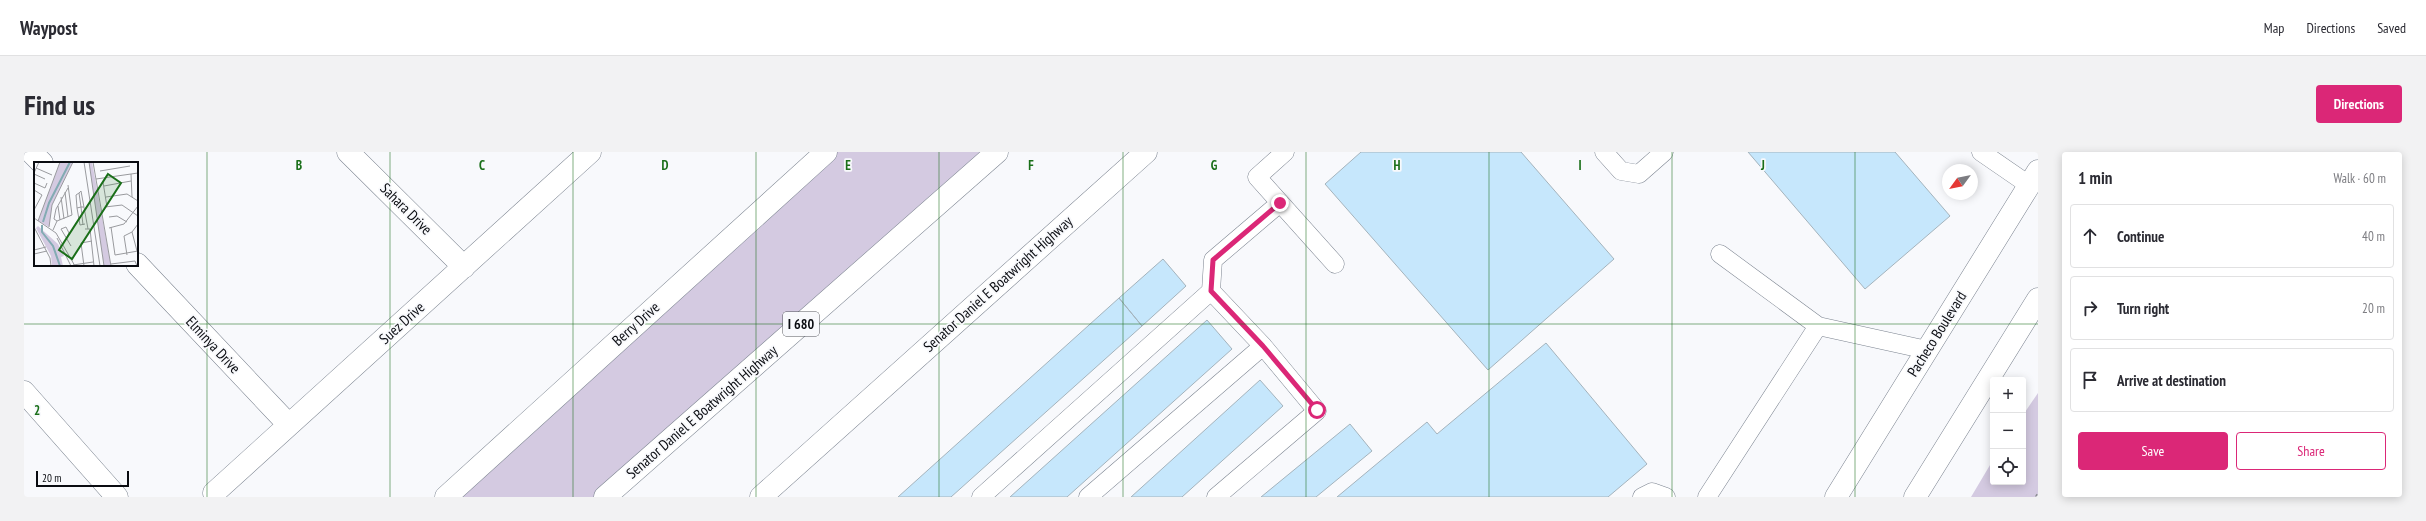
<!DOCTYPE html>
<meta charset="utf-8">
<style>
:root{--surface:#fff;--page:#f2f2f3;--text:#2b2b33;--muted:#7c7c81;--line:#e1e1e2;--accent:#db2777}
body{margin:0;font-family:"PT Sans Narrow",sans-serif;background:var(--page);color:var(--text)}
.controls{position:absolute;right:12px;bottom:12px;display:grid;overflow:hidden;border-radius:4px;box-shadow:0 2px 10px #0003}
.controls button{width:36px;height:36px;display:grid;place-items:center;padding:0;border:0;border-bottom:1px solid var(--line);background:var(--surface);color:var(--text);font:20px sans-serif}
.compass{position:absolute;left:1918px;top:12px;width:36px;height:36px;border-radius:50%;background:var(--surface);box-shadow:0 2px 10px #0003;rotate:237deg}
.scale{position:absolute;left:12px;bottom:10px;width:93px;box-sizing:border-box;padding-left:4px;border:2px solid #0a0c11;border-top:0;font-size:11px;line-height:14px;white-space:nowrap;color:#0a0c11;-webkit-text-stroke:3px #f8f9fc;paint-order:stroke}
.stop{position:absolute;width:12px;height:12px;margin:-9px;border:3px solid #db2777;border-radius:50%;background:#fff}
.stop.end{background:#db2777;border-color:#fff;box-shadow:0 1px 4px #0008}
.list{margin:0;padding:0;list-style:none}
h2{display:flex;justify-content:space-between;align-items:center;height:52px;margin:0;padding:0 16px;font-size:17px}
h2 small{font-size:13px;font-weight:400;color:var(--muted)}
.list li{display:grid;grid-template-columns:26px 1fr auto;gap:12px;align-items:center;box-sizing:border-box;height:64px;margin:0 8px 8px;padding:0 8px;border:1px solid var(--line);border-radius:4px}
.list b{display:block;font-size:15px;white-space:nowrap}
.list em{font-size:13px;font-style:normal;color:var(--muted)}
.actions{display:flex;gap:8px;padding:12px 16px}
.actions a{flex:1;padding:9px 0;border:1px solid var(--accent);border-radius:4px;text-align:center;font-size:14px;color:var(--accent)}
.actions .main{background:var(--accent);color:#fff}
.icon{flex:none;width:22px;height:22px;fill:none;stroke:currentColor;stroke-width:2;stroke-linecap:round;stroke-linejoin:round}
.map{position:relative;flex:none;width:2014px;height:345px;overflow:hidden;border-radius:4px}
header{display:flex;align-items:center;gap:24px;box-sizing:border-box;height:56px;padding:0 20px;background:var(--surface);border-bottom:1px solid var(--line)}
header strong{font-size:19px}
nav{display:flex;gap:22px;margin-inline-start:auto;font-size:14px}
.intro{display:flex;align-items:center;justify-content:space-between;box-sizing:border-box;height:96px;padding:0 24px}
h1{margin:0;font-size:28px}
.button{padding:10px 18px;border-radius:4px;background:var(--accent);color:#fff;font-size:14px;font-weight:700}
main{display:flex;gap:24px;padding:0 24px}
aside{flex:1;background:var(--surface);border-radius:4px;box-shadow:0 2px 10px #0003}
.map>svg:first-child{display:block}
.green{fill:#d4cae1}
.building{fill:#c6e7fc;stroke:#a4b3bc}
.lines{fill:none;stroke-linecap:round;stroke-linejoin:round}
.lane-casing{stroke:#7c8490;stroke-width:19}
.street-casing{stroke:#7c8490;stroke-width:23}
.secondary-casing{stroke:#7c8490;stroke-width:23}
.highway-casing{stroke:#7c8490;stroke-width:23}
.path{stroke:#8b8c90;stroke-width:2.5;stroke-dasharray:3 3;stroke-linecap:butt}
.lane{stroke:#fff;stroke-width:18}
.street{stroke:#fff;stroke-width:22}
.secondary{stroke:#fff;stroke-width:22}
.highway{stroke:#fff;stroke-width:22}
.route{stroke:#db2777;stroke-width:5}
.grid{fill:none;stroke:#1a6f19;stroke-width:1;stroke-opacity:0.55}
.labels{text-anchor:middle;stroke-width:3.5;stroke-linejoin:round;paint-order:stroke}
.shield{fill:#f8f9fc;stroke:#515358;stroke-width:1}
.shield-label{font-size:14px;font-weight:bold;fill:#0a0c11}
.street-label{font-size:15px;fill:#0a0c11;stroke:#f8f9fc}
.inset-river{fill:none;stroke:#83abb3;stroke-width:2}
.inset-road{fill:none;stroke:#999a9e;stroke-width:1}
.view{fill:#1a6f19;fill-opacity:0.15;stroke:#1a6f19;stroke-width:2}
.inset-edge{fill:none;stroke:#0a0c11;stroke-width:2}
.grid-label{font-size:13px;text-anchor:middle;font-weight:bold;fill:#1a6f19;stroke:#f8f9fc;stroke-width:3.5;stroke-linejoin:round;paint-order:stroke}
</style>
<header>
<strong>Waypost</strong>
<nav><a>Map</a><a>Directions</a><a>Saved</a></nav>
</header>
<div class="intro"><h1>Find us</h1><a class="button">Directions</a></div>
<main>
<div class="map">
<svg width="2014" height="345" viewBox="0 0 2014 345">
<rect width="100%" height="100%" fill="#f8f9fc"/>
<path class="green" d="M802,0H973L581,345H422Z
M2014,241V345H1947L1969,308V330H1999V263Z"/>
<path class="building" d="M1337,0H1497L1590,107L1464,218L1301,32Z
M1724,0H1871L1926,64L1841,137Z
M1139,107L1162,134L1118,174L1095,146Z
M1095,146L1118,174L927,345H874Z
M1183,168L1208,197L1043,345H986Z
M1522,191L1623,312L1584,345H1313L1403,270L1413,282Z
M1236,228L1259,254L1158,345H1107Z
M1326,272L1348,299L1292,345H1237Z"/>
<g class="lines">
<defs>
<path id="lane" d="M1261,0L1233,25L1311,112
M1580,0L1597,19L1615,22L1640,0
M1957,0L2005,33
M1696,102L1794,174L1903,198
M1187,139L1239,194L1293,259L1192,345
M957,345L1187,139L1189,108L1256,51
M1064,345L1239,194
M1618,345L1628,340L1642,345
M1683,345L1794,174"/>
<path id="street" d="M7,0L18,11
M324,0L440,115
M113,112L265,273
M0,240L93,345
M190,341L566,0
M422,345L802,0"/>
<path id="secondary" d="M1812,345L2014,19
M1891,345L2014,147"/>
<path id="highway" d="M581,345L973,0
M737,345L1122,0"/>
</defs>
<use href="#lane" class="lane-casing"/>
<use href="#street" class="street-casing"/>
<use href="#secondary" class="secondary-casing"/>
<use href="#highway" class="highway-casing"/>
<path class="path" d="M2012,345L2014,342"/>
<use href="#lane" class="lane"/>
<use href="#street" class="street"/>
<use href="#secondary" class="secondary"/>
<use href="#highway" class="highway"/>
</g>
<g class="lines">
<path class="route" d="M1256,51L1189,108L1187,139L1239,194L1293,258"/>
</g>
<path class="grid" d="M183,0V345M366,0V345M549,0V345M732,0V345M915,0V345M1099,0V345M1282,0V345M1465,0V345M1648,0V345M1831,0V345M0,172H2014"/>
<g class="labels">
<rect class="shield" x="759" y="160" width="36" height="24" rx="3"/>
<g class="shield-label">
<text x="777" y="177">I 680</text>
</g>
<g class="street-label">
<text transform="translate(382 57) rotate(45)" y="5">Sahara Drive</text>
<text transform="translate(974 132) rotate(-42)" y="5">Senator Daniel E Boatwright Highway</text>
<text transform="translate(378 171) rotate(-42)" y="5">Suez Drive</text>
<text transform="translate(612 172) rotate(-42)" y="5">Berry Drive</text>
<text transform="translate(1913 182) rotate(-58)" y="5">Pacheco Boulevard</text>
<text transform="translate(189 193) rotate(47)" y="5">Elminya Drive</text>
<text transform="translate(678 260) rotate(-41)" y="5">Senator Daniel E Boatwright Highway</text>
</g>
</g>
<g transform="translate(10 10)">
<rect width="104" height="104" fill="#f8f9fc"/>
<path d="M26,0H39L18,43L15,65L4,59ZM58,0L77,104H70L55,1ZM4,64L24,82L30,94L27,95L29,104H18L17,94L2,66Z" fill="#d4cae1"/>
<path class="inset-river" d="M9,60L15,41L36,0M8,63V70L19,84L26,104"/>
<path class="inset-road" d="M50,0L66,104M55,0L70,104M59,0L77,104M2,6L18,13M66,9L96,4M0,11L5,0M0,12L11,17M97,12L98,35M62,17L104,11M69,20L73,45M0,21L11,26L13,21M70,24L97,19M0,28L8,33L0,48M31,30L34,55M45,31L42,33L43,46L47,45L49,63M27,35L30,57M72,35L93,32L104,39M24,44L26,58M50,45H47L45,31L47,29L54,67M71,45L88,43L104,54M43,46L46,63L51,62M75,55L83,54L93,60M0,56L22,71L41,104M4,59L26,0M23,59L20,57L22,47L34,26M0,65L16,96L17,104M15,65L18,43L39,0M77,65L81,93L104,89M75,66L90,62L104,44M51,67H56L60,104M19,68L23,59L38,53L34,23M98,70L103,89M33,75L35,71L32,65L27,67L37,84M23,76L37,104M0,88L12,85M0,92L13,89M93,93L90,74L98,70L104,62M77,102L101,99L103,104M39,103L59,100M50,104L47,81L58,79"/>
<path class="view" d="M74,12L87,21L38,97L25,88Z"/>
<rect width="104" height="104" class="inset-edge"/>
</g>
<g class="grid-label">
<text x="275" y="18">B</text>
<text x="458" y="18">C</text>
<text x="641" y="18">D</text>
<text x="824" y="18">E</text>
<text x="1007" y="18">F</text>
<text x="1190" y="18">G</text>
<text x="1373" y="18">H</text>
<text x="1556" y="18">I</text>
<text x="1739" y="18">J</text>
<text x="13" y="263">2</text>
</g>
</svg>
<div class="controls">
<button>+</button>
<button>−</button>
<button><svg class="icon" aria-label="locate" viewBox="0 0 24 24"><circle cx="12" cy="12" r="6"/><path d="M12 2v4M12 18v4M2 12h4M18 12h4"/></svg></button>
</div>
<svg class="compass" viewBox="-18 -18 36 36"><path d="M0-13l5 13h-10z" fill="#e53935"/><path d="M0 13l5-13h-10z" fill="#7c7c81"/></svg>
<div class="scale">20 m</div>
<div class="stop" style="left:1293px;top:258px"></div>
<div class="stop end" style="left:1256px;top:51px"></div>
</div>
<aside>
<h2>1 min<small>Walk · 60 m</small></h2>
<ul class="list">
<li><svg class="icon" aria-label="ahead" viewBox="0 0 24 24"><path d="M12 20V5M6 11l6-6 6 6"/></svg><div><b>Continue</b></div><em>40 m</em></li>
<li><svg class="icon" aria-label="right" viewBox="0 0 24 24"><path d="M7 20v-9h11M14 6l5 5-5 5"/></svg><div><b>Turn right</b></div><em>20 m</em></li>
<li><svg class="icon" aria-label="arrive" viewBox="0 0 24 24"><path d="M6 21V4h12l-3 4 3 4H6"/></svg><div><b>Arrive at destination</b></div></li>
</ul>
<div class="actions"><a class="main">Save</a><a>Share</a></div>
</aside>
</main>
